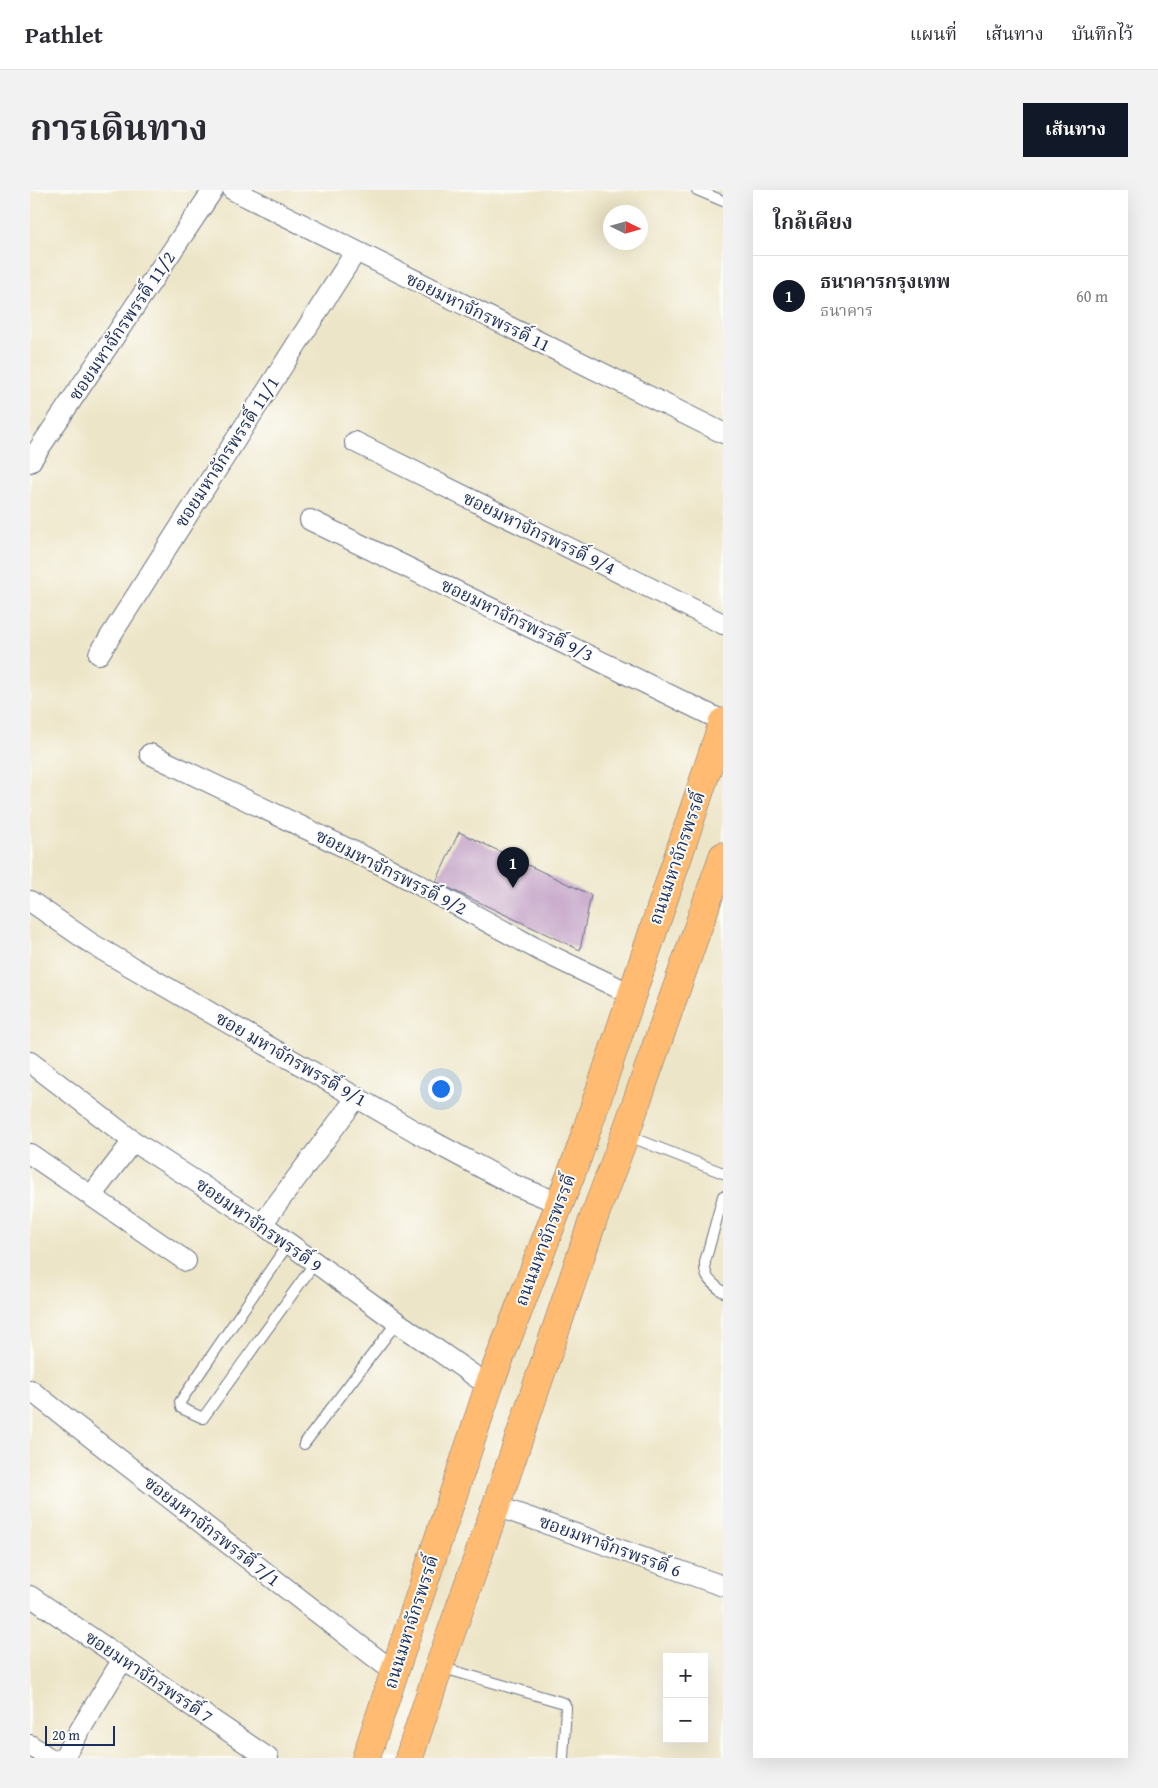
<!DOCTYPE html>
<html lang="th">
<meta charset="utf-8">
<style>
:root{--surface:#fff;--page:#f2f2f3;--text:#2b2b33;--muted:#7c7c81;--line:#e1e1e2;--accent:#111827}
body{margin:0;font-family:"Gentium Book Plus","Noto Serif Thai",serif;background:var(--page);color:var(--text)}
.controls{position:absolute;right:15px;bottom:15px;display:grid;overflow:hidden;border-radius:0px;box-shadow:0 5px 20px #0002}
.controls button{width:45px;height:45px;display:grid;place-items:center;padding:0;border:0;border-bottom:1px solid var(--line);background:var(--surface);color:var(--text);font:25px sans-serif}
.compass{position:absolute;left:573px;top:15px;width:45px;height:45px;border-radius:50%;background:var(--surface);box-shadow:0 5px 20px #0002;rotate:95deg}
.scale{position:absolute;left:15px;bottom:12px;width:70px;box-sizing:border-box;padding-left:5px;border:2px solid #1b2f5e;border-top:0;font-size:14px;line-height:18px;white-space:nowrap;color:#1b2f5e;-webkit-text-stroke:4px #fdfcf7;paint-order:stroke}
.you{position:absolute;left:410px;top:898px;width:18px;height:18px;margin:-12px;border:4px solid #fff;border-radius:50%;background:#1a73e8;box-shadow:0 0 0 8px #1a73e833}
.badge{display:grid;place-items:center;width:32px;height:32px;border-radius:50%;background:var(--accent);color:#fff;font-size:16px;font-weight:700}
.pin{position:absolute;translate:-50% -41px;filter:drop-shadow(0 1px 2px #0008)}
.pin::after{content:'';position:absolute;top:26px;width:18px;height:15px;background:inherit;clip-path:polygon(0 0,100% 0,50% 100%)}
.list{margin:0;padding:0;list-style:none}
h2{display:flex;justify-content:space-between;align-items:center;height:65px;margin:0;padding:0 20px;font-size:21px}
h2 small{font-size:16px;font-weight:400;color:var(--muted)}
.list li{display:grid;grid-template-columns:32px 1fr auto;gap:15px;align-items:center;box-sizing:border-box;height:80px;padding:0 20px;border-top:1px solid var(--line)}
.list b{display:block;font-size:19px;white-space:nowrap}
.list p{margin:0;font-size:16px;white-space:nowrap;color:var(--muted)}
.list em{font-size:16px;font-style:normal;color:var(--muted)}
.map{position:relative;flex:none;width:693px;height:1568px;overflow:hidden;border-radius:0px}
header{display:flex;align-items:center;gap:30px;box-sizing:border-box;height:70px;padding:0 25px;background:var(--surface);border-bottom:1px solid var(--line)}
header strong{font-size:24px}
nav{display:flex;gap:28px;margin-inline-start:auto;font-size:18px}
.intro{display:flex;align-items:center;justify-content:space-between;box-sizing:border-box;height:120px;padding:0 30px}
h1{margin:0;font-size:35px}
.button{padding:12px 22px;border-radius:0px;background:var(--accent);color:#fff;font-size:18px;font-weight:700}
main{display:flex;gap:30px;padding:0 30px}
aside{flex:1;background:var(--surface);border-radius:0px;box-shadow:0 5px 20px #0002}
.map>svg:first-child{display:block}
.building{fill:#c2a0c6}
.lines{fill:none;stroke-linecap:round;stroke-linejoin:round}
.service-casing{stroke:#646f83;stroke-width:12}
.minor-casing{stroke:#646f83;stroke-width:22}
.primary-casing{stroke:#646f83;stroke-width:29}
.service{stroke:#fff;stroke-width:10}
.minor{stroke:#fff;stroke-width:20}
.primary{stroke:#febb71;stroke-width:28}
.labels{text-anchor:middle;stroke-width:4;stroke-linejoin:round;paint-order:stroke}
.street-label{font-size:18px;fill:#1b2f5e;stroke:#fdfcf7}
</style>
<header>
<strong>Pathlet</strong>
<nav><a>แผนที่</a><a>เส้นทาง</a><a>บันทึกไว้</a></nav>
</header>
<div class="intro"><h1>การเดินทาง</h1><a class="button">เส้นทาง</a></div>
<main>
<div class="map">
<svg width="693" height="1568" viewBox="0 0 693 1568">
<rect width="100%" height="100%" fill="#fdfcf7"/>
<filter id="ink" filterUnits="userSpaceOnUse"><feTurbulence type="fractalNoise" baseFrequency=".02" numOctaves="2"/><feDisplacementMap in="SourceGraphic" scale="10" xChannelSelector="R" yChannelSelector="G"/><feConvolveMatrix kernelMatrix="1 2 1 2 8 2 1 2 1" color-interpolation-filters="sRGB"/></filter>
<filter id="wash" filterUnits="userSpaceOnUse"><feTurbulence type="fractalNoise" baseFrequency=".0096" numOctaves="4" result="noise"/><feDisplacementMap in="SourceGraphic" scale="20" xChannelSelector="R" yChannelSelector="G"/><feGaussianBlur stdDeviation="1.12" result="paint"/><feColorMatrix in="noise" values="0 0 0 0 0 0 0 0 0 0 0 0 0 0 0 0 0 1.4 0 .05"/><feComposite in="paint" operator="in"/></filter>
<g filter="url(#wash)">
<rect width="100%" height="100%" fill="#ede5c7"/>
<g id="blocks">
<path class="building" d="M429,642L561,705L550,760L406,692Z"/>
</g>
</g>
<g filter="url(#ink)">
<use href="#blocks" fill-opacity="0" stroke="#646f83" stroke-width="1"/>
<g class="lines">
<defs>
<path id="service" d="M667,0L693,11
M596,945L693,983
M693,1006L675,1072C674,1089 681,1092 693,1102
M258,1054L150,1212L151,1218L173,1228L284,1074
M274,1254L367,1132
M410,1477L534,1513L536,1517L533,1568"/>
<path id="minor" d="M203,0L693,243
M325,252L693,434
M0,272L183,0
M280,330L693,531
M69,464L326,61
M120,564L360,679L511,761L601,804
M0,711L62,754L400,950L482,994L529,1013
M0,872L103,951L232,1034L367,1132L459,1196
M0,964L156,1071
M61,1006L103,951
M232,1034L327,907
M0,1200L364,1482
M466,1316L693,1396
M0,1406L238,1568
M0,1555L19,1568
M33,1568L93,1469"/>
<path id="primary" d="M336,1568L459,1196L548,966L693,532
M379,1568L409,1477L466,1316L563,1030L595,945L693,666"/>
</defs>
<use href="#service" class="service-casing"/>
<use href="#minor" class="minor-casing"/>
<use href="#primary" class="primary-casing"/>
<use href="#service" class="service"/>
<use href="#minor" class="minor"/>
<use href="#primary" class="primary"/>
</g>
</g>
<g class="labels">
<g class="street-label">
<text transform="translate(448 122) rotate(26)" y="6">ซอยมหาจักรพรรดิ์ 11</text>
<text transform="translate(92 136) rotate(-56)" y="6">ซอยมหาจักรพรรดิ์ 11/2</text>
<text transform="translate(197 262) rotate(-57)" y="6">ซอยมหาจักรพรรดิ์ 11/1</text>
<text transform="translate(509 343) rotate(26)" y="6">ซอยมหาจักรพรรดิ์ 9/4</text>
<text transform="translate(487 430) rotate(26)" y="6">ซอยมหาจักรพรรดิ์ 9/3</text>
<text transform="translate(647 668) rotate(-71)" y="6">ถนนมหาจักรพรรดิ์</text>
<text transform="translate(361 682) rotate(27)" y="6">ซอยมหาจักรพรรดิ์ 9/2</text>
<text transform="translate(261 869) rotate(30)" y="6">ซอย มหาจักรพรรดิ์ 9/1</text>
<text transform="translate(229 1035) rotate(35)" y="6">ซอยมหาจักรพรรดิ์ 9</text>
<text transform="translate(515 1050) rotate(-69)" y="6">ถนนมหาจักรพรรดิ์</text>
<text transform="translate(182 1341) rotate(38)" y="6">ซอยมหาจักรพรรดิ์ 7/1</text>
<text transform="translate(580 1356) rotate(20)" y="6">ซอยมหาจักรพรรดิ์ 6</text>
<text transform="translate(381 1432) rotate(-72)" y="6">ถนนมหาจักรพรรดิ์</text>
<text transform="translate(119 1487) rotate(34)" y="6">ซอยมหาจักรพรรดิ์ 7</text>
</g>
</g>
</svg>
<div class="controls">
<button>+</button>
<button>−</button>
</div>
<svg class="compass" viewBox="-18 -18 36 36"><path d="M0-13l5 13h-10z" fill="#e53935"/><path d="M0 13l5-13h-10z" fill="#7c7c81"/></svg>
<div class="scale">20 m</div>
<div class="you"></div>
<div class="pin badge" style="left:483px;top:698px">1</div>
</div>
<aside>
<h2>ใกล้เคียง<small></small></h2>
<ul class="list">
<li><span class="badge">1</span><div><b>ธนาคารกรุงเทพ</b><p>ธนาคาร</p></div><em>60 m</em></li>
</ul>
</aside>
</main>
